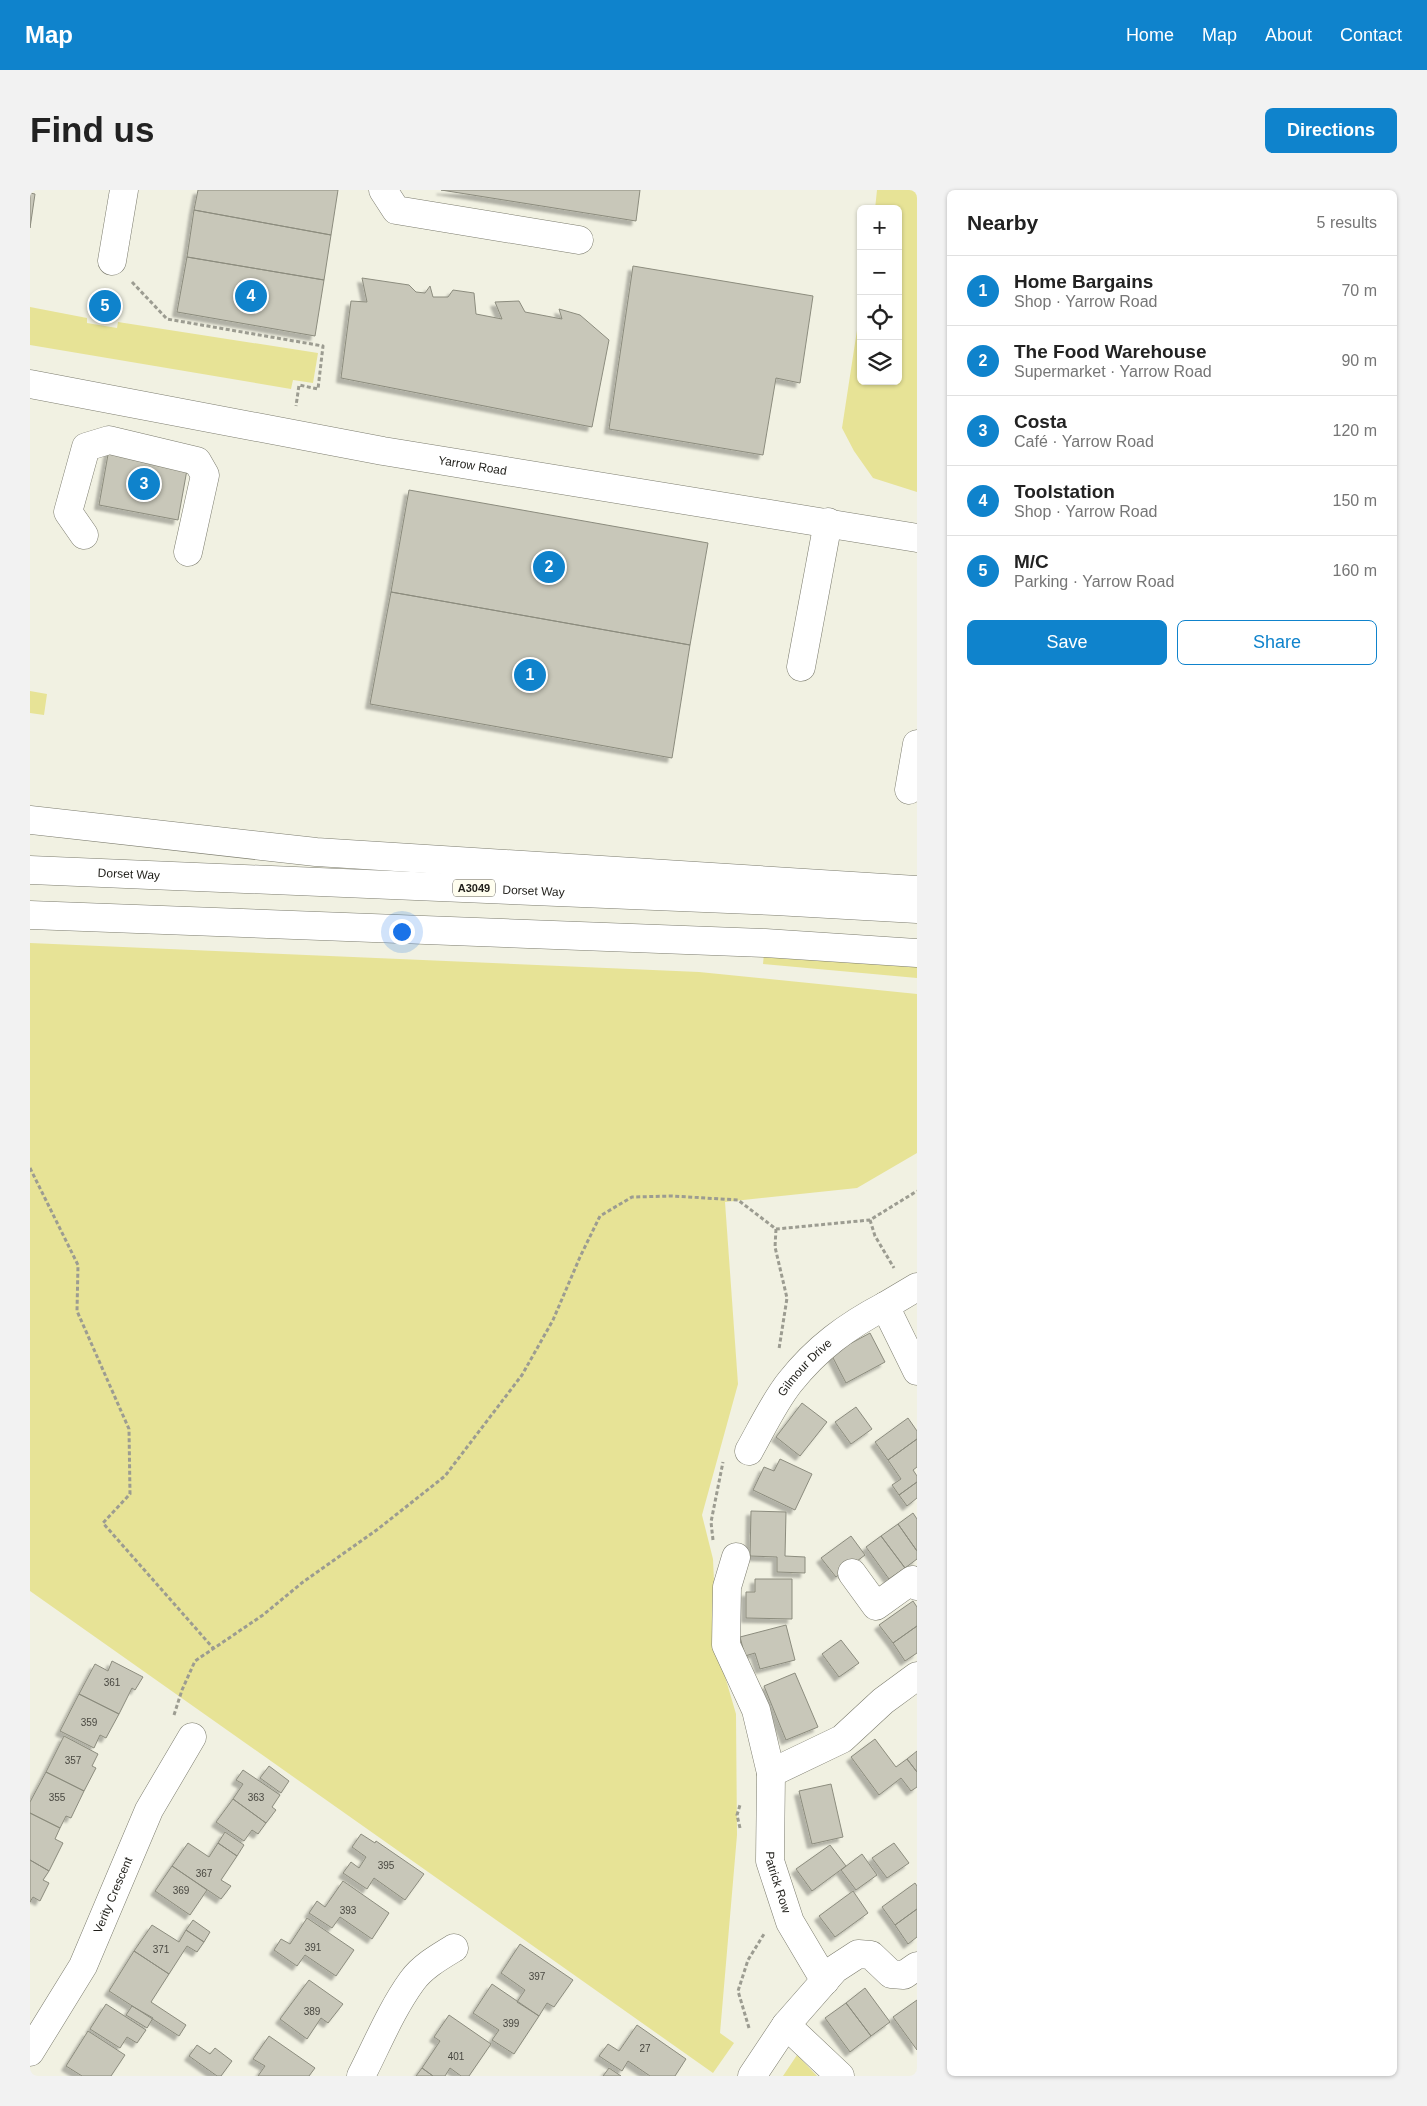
<!DOCTYPE html>
<meta charset="utf-8">
<style>
:root{--surface:#fff;--page:#f2f2f2;--text:#222;--muted:#767676;--line:#e0e0e0;--accent:#0f83cc}
body{margin:0;font-family:Helvetica,sans-serif;background:var(--page);color:var(--text)}
.controls{position:absolute;right:15px;top:15px;display:grid;overflow:hidden;border-radius:8px;box-shadow:0 1px 4px #0004}
.controls button{width:45px;height:45px;display:grid;place-items:center;padding:0;border:0;border-bottom:1px solid var(--line);background:var(--surface);color:var(--text);font:25px sans-serif}
.you{position:absolute;left:371px;top:741px;width:18px;height:18px;margin:-12px;border:4px solid #fff;border-radius:50%;background:#1a73e8;box-shadow:0 0 0 8px #1a73e833}
.badge{display:grid;place-items:center;width:32px;height:32px;border-radius:50%;background:var(--accent);color:#fff;font-size:16px;font-weight:700}
.pin{position:absolute;translate:-50% -50%;border:2px solid #fff;box-shadow:0 1px 5px #0006}
.list{margin:0;padding:0;list-style:none}
h2{display:flex;justify-content:space-between;align-items:center;height:65px;margin:0;padding:0 20px;font-size:21px}
h2 small{font-size:16px;font-weight:400;color:var(--muted)}
.list li{display:grid;grid-template-columns:32px 1fr auto;gap:15px;align-items:center;box-sizing:border-box;height:70px;padding:0 20px;border-top:1px solid var(--line)}
.list b{display:block;font-size:19px;white-space:nowrap}
.list p{margin:0;font-size:16px;white-space:nowrap;color:var(--muted)}
.list em{font-size:16px;font-style:normal;color:var(--muted)}
.actions{display:flex;gap:10px;padding:15px 20px}
.actions a{flex:1;padding:11px 0;border:1px solid var(--accent);border-radius:8px;text-align:center;font-size:18px;color:var(--accent)}
.actions .main{background:var(--accent);color:#fff}
.icon{flex:none;width:28px;height:28px;fill:none;stroke:currentColor;stroke-width:2;stroke-linecap:round;stroke-linejoin:round}
.map{position:relative;flex:none;width:887px;height:1886px;overflow:hidden;border-radius:8px}
header{display:flex;align-items:center;gap:30px;box-sizing:border-box;height:70px;padding:0 25px;background:var(--accent);color:#fff}
header strong{font-size:24px}
nav{display:flex;gap:28px;margin-inline-start:auto;font-size:18px}
.intro{display:flex;align-items:center;justify-content:space-between;box-sizing:border-box;height:120px;padding:0 30px}
h1{margin:0;font-size:35px}
.button{padding:12px 22px;border-radius:8px;background:var(--accent);color:#fff;font-size:18px;font-weight:700}
main{display:flex;gap:30px;padding:0 30px}
aside{flex:1;background:var(--surface);border-radius:8px;box-shadow:0 1px 4px #0004}
.map>svg:first-child{display:block}
.green{fill:#e7e396}
.building{fill:#c8c7b9;stroke:#8c8c7e;filter:url(#shadow)}
.lines{fill:none;stroke-linecap:round;stroke-linejoin:round}
.minor-casing{stroke:#7c7c6e;stroke-width:29}
.highway-casing{stroke:#7c7c6e;stroke-width:29}
.path{stroke:#9c9c91;stroke-width:3;stroke-dasharray:4 2.5;stroke-linecap:butt}
.minor{stroke:#fff;stroke-width:28}
.highway{stroke:#fff;stroke-width:28}
.labels{text-anchor:middle;stroke-width:5;stroke-linejoin:round;paint-order:stroke}
.number-label{font-size:10px;fill:#494841}
.shield{fill:#fffeef;stroke:#626159;stroke-width:1}
.shield-label{font-size:11px;font-weight:bold;fill:#1f1e19}
.street-label{font-size:12px;fill:#1f1e19;stroke:#fffeef}
</style>
<header>
<strong>Map</strong>
<nav><a>Home</a><a>Map</a><a>About</a><a>Contact</a></nav>
</header>
<div class="intro"><h1>Find us</h1><a class="button">Directions</a></div>
<main>
<div class="map">
<svg width="887" height="1886" viewBox="0 0 887 1886">
<defs>
<filter id="shadow"><feDropShadow dx="-4.5" dy="4.5" stdDeviation="1" flood-color="#0004"/></filter>
</defs>
<rect width="100%" height="100%" fill="#f1f1e2"/>
<path class="green" d="M847,0H887V302L843,288L824,261L812,238L831,114V191H868V19H845Z
M0,117L57,128V133L87,138L88,132L288,163L283,193L263,190L261,199L0,155Z
M0,501L17,504L14,525L0,523Z
M0,753L669,782L887,804V963L827,998L695,1012L708,1194L672,1325L683,1369L687,1459L706,1524L707,1645L690,1843L704,1853L683,1883L0,1401Z
M735,753L887,763V788L733,774Z
M767,1865L787,1886H753Z"/>
<path class="building" d="M168,0H308L301,45L164,20Z
M411,0H610L606,31Z
M0,3L5,4L0,38Z
M164,20L301,45L294,90L157,67Z
M157,67L294,90L285,146L147,122Z
M603,76L783,106L770,193L746,188L733,265L579,239Z
M332,88L379,95L386,102L395,103L400,96L403,107H418L423,100L444,103L446,124L472,129L465,112L489,111L495,122L532,129L529,119L550,125L579,150L562,237L311,188L321,111L337,112Z
M79,259L158,274L148,330L69,315Z
M379,300L678,353L660,455L361,402Z
M361,402L660,455L642,568L340,514Z
M840,1143L855,1172L816,1193L801,1164Z
M772,1213L797,1232L770,1266L746,1247Z
M826,1217L842,1239L821,1254L805,1232Z
M878,1228L887,1241V1249L858,1270L845,1252Z
M887,1249V1277L883,1280L887,1286V1292L869,1305L862,1295L871,1289L858,1270Z
M750,1269L782,1284L765,1320L723,1300L734,1277L744,1281Z
M887,1292V1308L877,1316L869,1305Z
M721,1321L756,1322L755,1366L775,1367V1383L747,1382V1367L720,1366Z
M883,1323L887,1329V1361L868,1334Z
M868,1334L887,1361V1369L875,1378L851,1346Z
M821,1346L835,1365L806,1387L791,1368Z
M851,1346L875,1378L859,1389L836,1357Z
M725,1389H762V1429L716,1428V1402H725Z
M883,1411L887,1417V1436L863,1453L849,1435Z
M756,1435L765,1470L730,1479L725,1463L715,1466L710,1447Z
M887,1436V1463L875,1471L863,1453Z
M811,1450L829,1473L809,1487L792,1464Z
M82,1471L113,1487L105,1500L102,1498L89,1524L49,1504L65,1474L78,1481Z
M765,1483L788,1537L756,1550L734,1496Z
M49,1504L89,1524L76,1548L70,1545L64,1558L30,1541Z
M34,1546L68,1564L62,1576L66,1578L54,1601L16,1582Z
M845,1549L866,1577L877,1569L887,1582V1597L881,1601L871,1588L849,1605L821,1567Z
M887,1561V1582L877,1569Z
M239,1576L259,1591L251,1603L230,1588Z
M213,1580L250,1605L242,1617L246,1620L236,1633L203,1609L213,1594L206,1590Z
M16,1582L54,1601L41,1628L36,1626L30,1638L0,1623V1612Z
M801,1594L813,1647L782,1654L769,1601Z
M203,1609L236,1633L228,1644L222,1640L214,1651L186,1632Z
M0,1623L30,1638L25,1649L33,1653L19,1681L0,1670Z
M195,1642L214,1655L207,1666L188,1653Z
M331,1644L345,1653L346,1651L394,1684L375,1710L344,1688L337,1699L313,1683L321,1672L329,1678L336,1667L322,1657Z
M158,1653L179,1667L188,1653L207,1666L191,1690L201,1696L191,1709L142,1676Z
M864,1653L879,1673L857,1688L842,1668Z
M800,1655L816,1676L782,1701L766,1679Z
M832,1664L847,1685L826,1700L811,1680Z
M0,1670L19,1681L13,1690L19,1693L10,1711L3,1707L0,1712Z
M142,1676L177,1700L160,1725L125,1701Z
M313,1691L359,1723L342,1749L310,1727L302,1738L279,1723L287,1711L295,1717Z
M885,1693L887,1696V1719L865,1735L852,1717Z
M823,1701L838,1723L805,1747L789,1726Z
M887,1719V1747L878,1754L865,1735Z
M277,1728L324,1760L306,1786L275,1765L267,1776L244,1760L251,1749L260,1754Z
M163,1730L180,1742L174,1752L156,1740Z
M122,1735L149,1752L156,1740L174,1752L167,1762L157,1756L139,1784L104,1761Z
M490,1754L543,1790L524,1817L517,1813L509,1826L487,1812L495,1800L471,1783Z
M104,1761L139,1784L121,1812L156,1835L149,1846L79,1801Z
M279,1790L313,1814L298,1833L291,1828L277,1849L250,1829Z
M462,1794L509,1826L484,1864L462,1850L469,1840L443,1823Z
M835,1798L860,1832L841,1846L816,1813Z
M887,1810V1860L863,1827Z
M816,1813L841,1846L820,1862L795,1828Z
M76,1814L116,1840L107,1853L97,1847L90,1858L60,1839Z
M102,1816L123,1828L117,1838L96,1825Z
M419,1825L461,1854L439,1886H431L420,1878L415,1886H403L392,1878L410,1851L404,1847Z
M607,1835L656,1869L645,1886H620L598,1871L592,1881L569,1866L578,1854L589,1861Z
M58,1841L95,1865L81,1886H52L36,1876Z
M239,1846L285,1878L279,1886H228L235,1876L223,1869Z
M167,1855L180,1864L185,1858L202,1871L191,1886H187L159,1866Z
M392,1878L403,1886H386Z
M579,1878L591,1886H573Z"/>
<g class="lines">
<defs>
<g id="minor">
<path d="M353,0L366,20L549,50"/>
<path d="M82,71L94,0"/>
<path id="s1" d="M0,194L353,261L887,348"/>
<path d="M54,345L38,322L56,257L79,250L167,271L175,285L158,362"/>
<path d="M771,477L798,332"/>
<path d="M879,600L887,554"/>
<path d="M855,1116L887,1097"/>
<path id="s2" d="M719,1261C732,1238 744,1212 760,1192C787,1158 817,1136 855,1116L887,1181"/>
<path id="s3" d="M706,1367L697,1397L696,1455L726,1520L741,1583L740,1671L760,1732L795,1791"/>
<path d="M822,1383L846,1416L882,1390L887,1396"/>
<path d="M741,1583L812,1549L853,1511L887,1486"/>
<path d="M756,1835L810,1886"/>
<path id="s4" d="M0,1862L53,1776L119,1620L162,1547"/>
<path d="M331,1886C347,1855 361,1820 382,1791C392,1777 409,1767 424,1758"/>
<path d="M722,1886L756,1835L805,1779L828,1764L841,1765L861,1784L874,1785L887,1776"/>
</g>
<g id="highway">
<path d="M0,630L286,662L887,700"/>
<path id="s5" d="M0,680L745,711L887,719"/>
<path d="M0,725L735,753L887,763"/>
</g>
</defs>
<use href="#minor" class="minor-casing"/>
<use href="#highway" class="highway-casing"/>
<path class="path" d="M102,92L137,129L293,156L288,199L269,195L266,216
M0,978L48,1075L47,1121L99,1239L100,1304L73,1333L183,1458
M840,1030L845,1046L864,1078
M746,1039L745,1057L757,1108L749,1159
M683,1350L681,1332L693,1272
M144,1525L152,1500L165,1471L233,1425L273,1392L348,1339L415,1286L492,1185L523,1130L550,1067L570,1026L602,1007L642,1006L708,1010L746,1039L840,1030L887,1001
M710,1638L707,1625L710,1615
M719,1838L708,1801L718,1770L734,1744"/>
<use href="#minor" class="minor"/>
<use href="#highway" class="highway"/>
</g>
<g class="labels">
<g class="number-label">
<text x="82" y="1496">361</text>
<text x="59" y="1536">359</text>
<text x="43" y="1574">357</text>
<text x="27" y="1611">355</text>
<text x="226" y="1611">363</text>
<text x="356" y="1679">395</text>
<text x="174" y="1687">367</text>
<text x="151" y="1704">369</text>
<text x="318" y="1724">393</text>
<text x="283" y="1761">391</text>
<text x="131" y="1763">371</text>
<text x="507" y="1790">397</text>
<text x="282" y="1825">389</text>
<text x="481" y="1837">399</text>
<text x="615" y="1862">27</text>
<text x="426" y="1870">401</text>
</g>
<rect class="shield" x="423" y="689.5" width="42" height="17" rx="4"/>
<g class="shield-label">
<text x="444" y="702">A3049</text>
</g>
<g class="street-label">
<text dy="4" stroke="none"><textPath href="#s1" startOffset="450">Yarrow Road</textPath></text>
<text dy="4" stroke="none"><textPath href="#s5" startOffset="99">Dorset Way</textPath></text>
<text dy="4" stroke="none"><textPath href="#s5" startOffset="504">Dorset Way</textPath></text>
<text dy="4" stroke="none"><textPath href="#s2" startOffset="101">Gilmour Drive</textPath></text>
<text dy="4" stroke="none"><textPath href="#s3" startOffset="336">Patrick Row</textPath></text>
<text dy="4" stroke="none"><textPath href="#s4" startOffset="178">Verity Crescent</textPath></text>
</g>
</g>
</svg>
<div class="controls">
<button>+</button>
<button>−</button>
<button><svg class="icon" aria-label="locate" viewBox="0 0 24 24"><circle cx="12" cy="12" r="6"/><path d="M12 2v4M12 18v4M2 12h4M18 12h4"/></svg></button>
<button><svg class="icon" aria-label="layers" viewBox="0 0 24 24"><path d="M12 4l9 5-9 5-9-5zM3 14l9 5 9-5"/></svg></button>
</div>
<div class="you"></div>
<div class="pin badge" style="left:500px;top:485px">1</div>
<div class="pin badge" style="left:519px;top:377px">2</div>
<div class="pin badge" style="left:114px;top:294px">3</div>
<div class="pin badge" style="left:221px;top:106px">4</div>
<div class="pin badge" style="left:75px;top:116px">5</div>
</div>
<aside>
<h2>Nearby<small>5 results</small></h2>
<ul class="list">
<li><span class="badge">1</span><div><b>Home Bargains</b><p>Shop · Yarrow Road</p></div><em>70 m</em></li>
<li><span class="badge">2</span><div><b>The Food Warehouse</b><p>Supermarket · Yarrow Road</p></div><em>90 m</em></li>
<li><span class="badge">3</span><div><b>Costa</b><p>Café · Yarrow Road</p></div><em>120 m</em></li>
<li><span class="badge">4</span><div><b>Toolstation</b><p>Shop · Yarrow Road</p></div><em>150 m</em></li>
<li><span class="badge">5</span><div><b>M/C</b><p>Parking · Yarrow Road</p></div><em>160 m</em></li>
</ul>
<div class="actions"><a class="main">Save</a><a>Share</a></div>
</aside>
</main>
